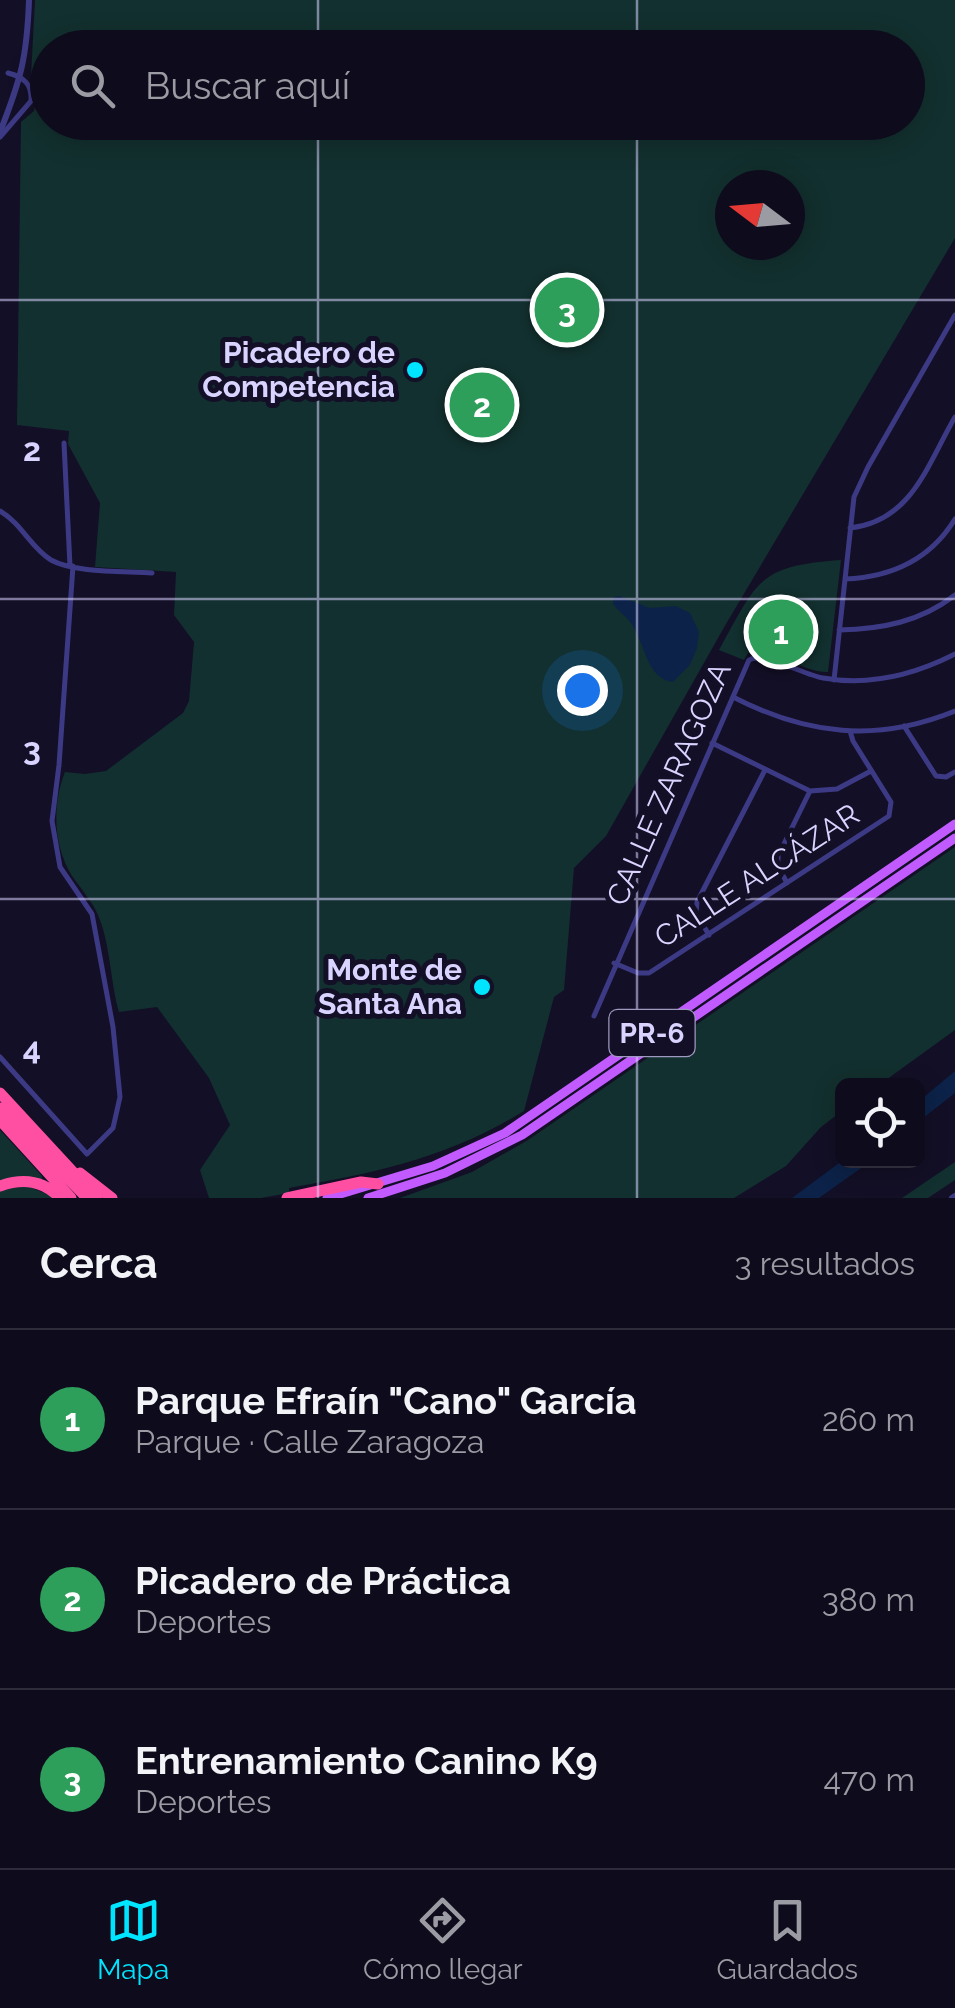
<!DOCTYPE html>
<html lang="es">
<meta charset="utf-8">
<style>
:root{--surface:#0e0b1c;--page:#1c1929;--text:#f1f3f6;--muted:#9b9ba3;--line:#2e2b3b;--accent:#00e5ff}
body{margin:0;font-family:Raleway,sans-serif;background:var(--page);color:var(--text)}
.controls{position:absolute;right:30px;bottom:30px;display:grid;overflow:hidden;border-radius:15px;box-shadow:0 5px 25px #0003}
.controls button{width:90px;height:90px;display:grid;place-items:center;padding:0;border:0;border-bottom:2px solid var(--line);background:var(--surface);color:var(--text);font:50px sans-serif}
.compass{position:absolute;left:715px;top:170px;width:90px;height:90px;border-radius:50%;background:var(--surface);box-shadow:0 5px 25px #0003;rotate:286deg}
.you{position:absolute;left:582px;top:690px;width:35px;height:35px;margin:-25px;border:8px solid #fff;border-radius:50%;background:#1a73e8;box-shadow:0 0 0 15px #1a73e833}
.badge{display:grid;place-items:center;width:65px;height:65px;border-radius:50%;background:var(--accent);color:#fff;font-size:32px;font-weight:700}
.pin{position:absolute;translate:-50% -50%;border:5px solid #fff;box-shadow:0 2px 10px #0006}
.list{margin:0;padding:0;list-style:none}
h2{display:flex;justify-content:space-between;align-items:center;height:130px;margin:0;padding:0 40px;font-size:42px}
h2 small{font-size:32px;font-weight:400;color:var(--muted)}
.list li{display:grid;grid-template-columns:65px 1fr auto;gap:30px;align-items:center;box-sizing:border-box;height:180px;padding:0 40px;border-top:2px solid var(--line)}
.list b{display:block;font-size:38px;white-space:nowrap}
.list p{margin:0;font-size:32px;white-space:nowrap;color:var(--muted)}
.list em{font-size:32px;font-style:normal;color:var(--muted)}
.icon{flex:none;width:55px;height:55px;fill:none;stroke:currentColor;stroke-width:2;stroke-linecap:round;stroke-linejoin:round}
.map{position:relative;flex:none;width:955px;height:1198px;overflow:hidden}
.search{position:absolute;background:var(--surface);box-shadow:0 5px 25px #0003;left:30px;right:30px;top:30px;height:110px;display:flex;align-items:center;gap:25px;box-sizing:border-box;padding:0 35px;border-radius:55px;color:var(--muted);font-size:38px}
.sheet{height:670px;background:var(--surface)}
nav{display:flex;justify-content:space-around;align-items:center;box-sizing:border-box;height:140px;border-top:2px solid var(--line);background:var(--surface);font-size:28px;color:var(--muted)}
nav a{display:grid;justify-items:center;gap:5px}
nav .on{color:var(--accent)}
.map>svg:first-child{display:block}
.green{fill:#12302f;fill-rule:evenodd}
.water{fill:#0c2248}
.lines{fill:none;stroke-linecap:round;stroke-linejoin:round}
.minor{stroke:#3d3a85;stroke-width:5}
.tertiary{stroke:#3d3a85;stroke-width:6}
.primary{stroke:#c25bff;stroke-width:9}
.motorway{stroke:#ff4fa3;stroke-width:11}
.grid{fill:none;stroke:#d9d4ff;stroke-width:2.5;stroke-opacity:0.55}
.poi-dot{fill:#00e5ff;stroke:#130f26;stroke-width:4}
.labels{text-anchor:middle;stroke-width:10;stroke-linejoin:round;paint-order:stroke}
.shield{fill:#130f26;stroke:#9e99be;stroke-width:2.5}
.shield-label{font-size:28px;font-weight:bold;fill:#d9d4ff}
.poi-label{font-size:30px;font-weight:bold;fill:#d9d4ff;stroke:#130f26;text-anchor:end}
.street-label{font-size:30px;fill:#d9d4ff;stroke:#130f26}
.grid-label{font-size:32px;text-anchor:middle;font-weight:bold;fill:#d9d4ff;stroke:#130f26;stroke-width:10;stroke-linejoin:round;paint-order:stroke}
</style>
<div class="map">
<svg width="955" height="1198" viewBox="0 0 955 1198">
<rect width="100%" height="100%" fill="#130f26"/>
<path class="green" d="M35,0H955V238L726,624L606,836L574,868L564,990L554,997L524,1111C448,1158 375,1173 289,1188V1193L261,1198H209L200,1170L230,1125L209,1078L157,1007L119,1012C110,981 111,946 98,915C92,901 81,889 72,876C53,845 52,805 65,772L85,774L106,771L183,713L189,701L194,642L174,615L176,572L95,567L100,503L68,444L69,431L17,425L21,122L34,111L37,97L31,76ZM48,48H908V122H48ZM730,185H790V245H730Z
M841,560L828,672C801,673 773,645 748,653L744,660L719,650C758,580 758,566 841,560Z
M955,847V1030L879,1085L842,1086V1111L821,1127L786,1166L734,1198H400L472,1172L528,1140Z
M0,1130L42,1176V1181L0,1182Z
M955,1162V1180L928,1198H902Z
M27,1186L57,1198H0V1190Z"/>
<path class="water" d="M619,596L650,608L676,606L690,613L699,632L697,648L690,665L673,682C646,679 645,642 631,623C626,616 618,611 613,604L614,597Z
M955,1071V1093L918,1122V1102Z
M843,1160L871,1161L819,1198H792Z"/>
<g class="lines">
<path class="minor" d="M0,137L31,101C32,84 24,77 8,73
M64,443L70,566
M0,511C22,524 31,548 51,560C74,573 125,571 152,573
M850,528C912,521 927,465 955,417
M845,579C891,577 930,560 955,519
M839,630C882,629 920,622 955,595
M834,680L854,497L868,467L955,315
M733,697C807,735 876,743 955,711
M904,726L936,776L946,777L955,772
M712,743L810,791L837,789L871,771
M787,883L778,866V856L810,791
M709,935L696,913L697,902L765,770
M614,963L638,973H649L889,816L891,802L853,741L850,731
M594,1016L749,660C763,651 804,675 823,678C869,686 914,675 955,654
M0,1057L87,1154L113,1128L120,1097L113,1027L92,914L60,867L52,821L59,765L73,566"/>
<path class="tertiary" d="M0,132C21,79 27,57 29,0
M952,1198L955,1196"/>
<path class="primary" d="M327,1198L433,1166L505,1133L955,824
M368,1198L445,1173L522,1135L955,838"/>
<path class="motorway" d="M0,1093L97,1198
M0,1108L87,1198
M0,1120L71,1198
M80,1173L112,1198
M0,1186C23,1178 43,1180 60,1198
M287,1198L361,1182L378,1184"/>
</g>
<path class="grid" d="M318,0V48M637,0V48M318,122V1198M637,122V1198M0,300H955M0,599H955M0,899H955"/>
<g class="poi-dot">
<circle cx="415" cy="370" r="10"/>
<circle cx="482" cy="987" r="10"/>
</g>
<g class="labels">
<rect class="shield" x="609.5" y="1010" width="85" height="46" rx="8"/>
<g class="shield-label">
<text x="652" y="1043">PR-6</text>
</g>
<g class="poi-label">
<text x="395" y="363">Picadero de<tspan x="395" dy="34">Competencia</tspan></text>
<text x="462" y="980">Monte de<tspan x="462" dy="34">Santa Ana</tspan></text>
</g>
<g class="street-label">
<text transform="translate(669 784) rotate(-66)" y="10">CALLE ZARAGOZA</text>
<text transform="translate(757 876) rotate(-33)" y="10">CALLE ALCÁZAR</text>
</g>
</g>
<g class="grid-label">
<text x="32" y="461">2</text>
<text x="32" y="760">3</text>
<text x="32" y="1060">4</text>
</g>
</svg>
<div class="controls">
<button><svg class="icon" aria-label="locate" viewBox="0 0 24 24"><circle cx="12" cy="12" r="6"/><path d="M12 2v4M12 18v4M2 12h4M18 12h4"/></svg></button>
</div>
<svg class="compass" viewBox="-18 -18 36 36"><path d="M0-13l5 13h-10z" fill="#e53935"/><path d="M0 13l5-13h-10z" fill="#9b9ba3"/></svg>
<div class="you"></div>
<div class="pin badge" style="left:781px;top:632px;background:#2e9e5b">1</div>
<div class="pin badge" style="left:482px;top:405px;background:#2e9e5b">2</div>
<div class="pin badge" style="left:567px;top:310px;background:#2e9e5b">3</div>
<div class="search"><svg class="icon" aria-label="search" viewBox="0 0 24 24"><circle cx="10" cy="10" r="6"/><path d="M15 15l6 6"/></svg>Buscar aquí</div>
</div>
<section class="sheet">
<h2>Cerca<small>3 resultados</small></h2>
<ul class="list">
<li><span class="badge" style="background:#2e9e5b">1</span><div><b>Parque Efraín &quot;Cano&quot; García</b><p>Parque · Calle Zaragoza</p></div><em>260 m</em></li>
<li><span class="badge" style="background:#2e9e5b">2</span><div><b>Picadero de Práctica</b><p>Deportes</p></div><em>380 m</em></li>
<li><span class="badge" style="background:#2e9e5b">3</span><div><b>Entrenamiento Canino K9</b><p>Deportes</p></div><em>470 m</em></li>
</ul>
</section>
<nav>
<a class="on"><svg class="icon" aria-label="map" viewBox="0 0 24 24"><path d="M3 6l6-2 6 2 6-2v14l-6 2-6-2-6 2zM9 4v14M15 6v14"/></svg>Mapa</a>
<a><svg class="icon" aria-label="directions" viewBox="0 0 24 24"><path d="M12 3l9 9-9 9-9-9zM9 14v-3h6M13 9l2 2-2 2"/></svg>Cómo llegar</a>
<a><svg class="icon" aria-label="saved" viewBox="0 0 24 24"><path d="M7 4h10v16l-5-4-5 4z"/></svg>Guardados</a>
</nav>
